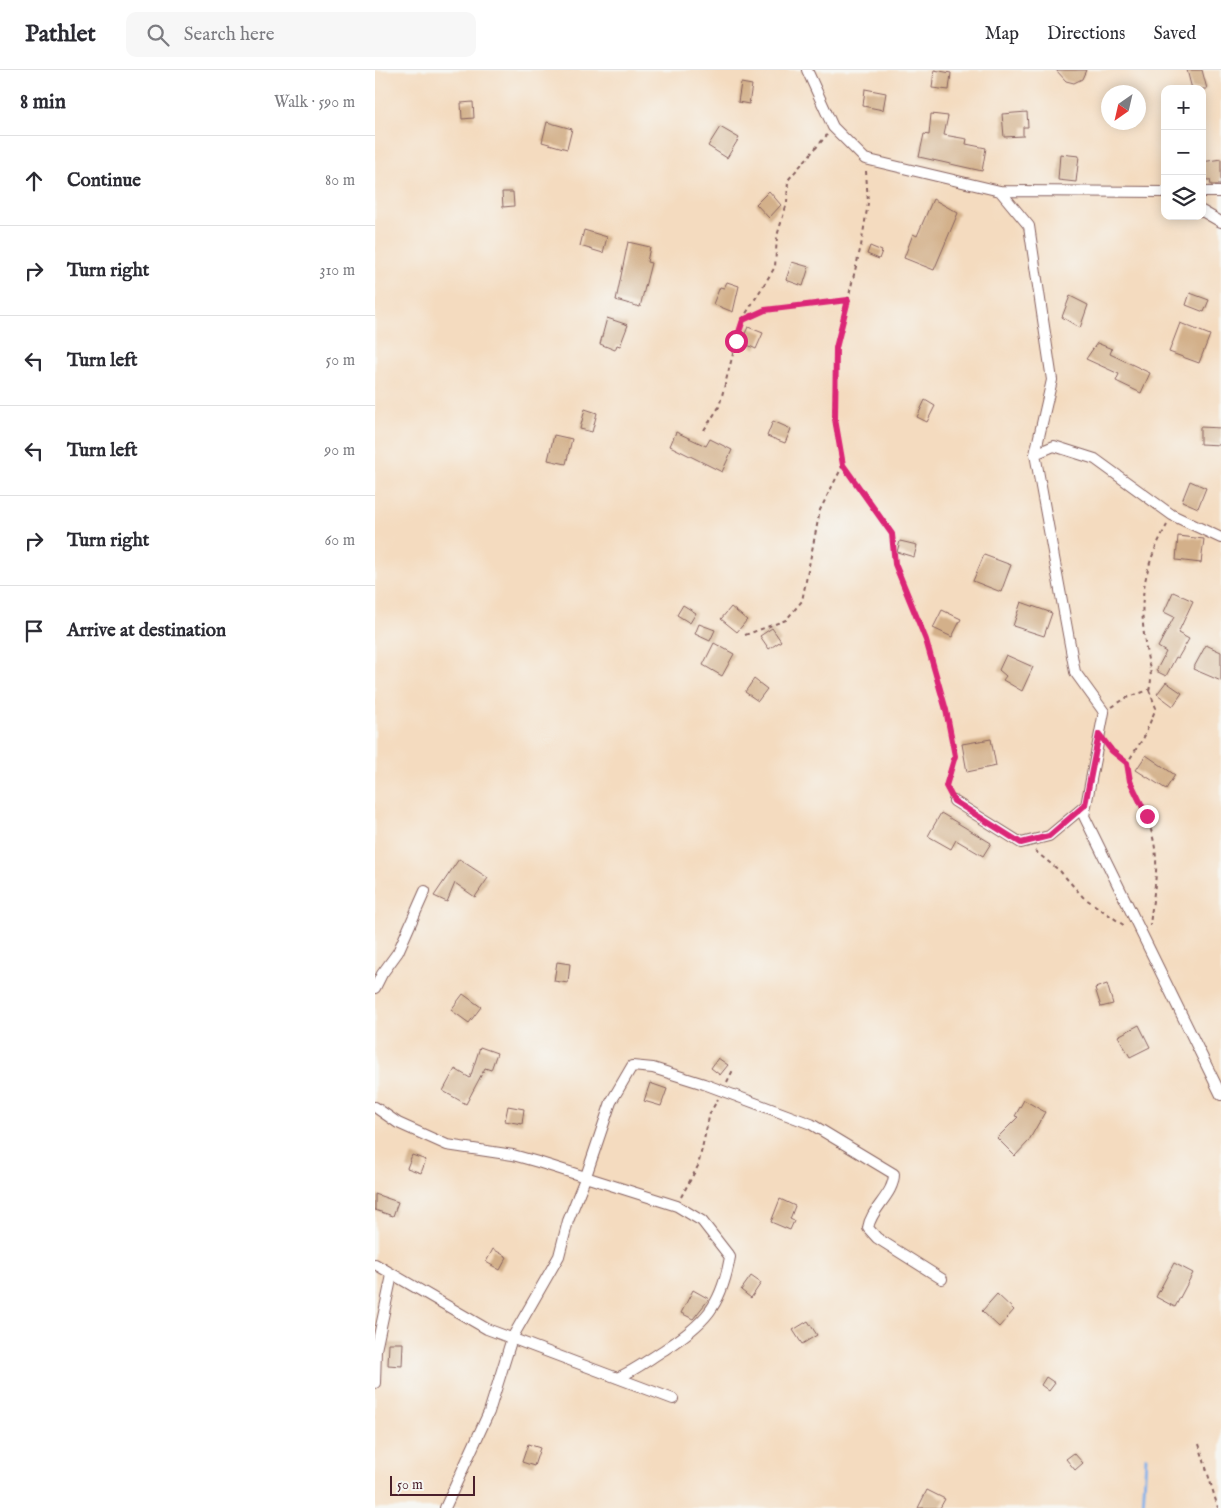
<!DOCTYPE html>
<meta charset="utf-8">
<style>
:root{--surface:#fff;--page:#f7f7f7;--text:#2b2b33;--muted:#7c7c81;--line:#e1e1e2}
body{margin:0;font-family:"IM FELL English",serif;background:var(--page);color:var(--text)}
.controls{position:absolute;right:15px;top:15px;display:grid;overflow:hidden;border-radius:10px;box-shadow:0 2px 12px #0003}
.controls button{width:45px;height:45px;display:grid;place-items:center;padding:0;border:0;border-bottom:1px solid var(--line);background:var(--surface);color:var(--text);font:25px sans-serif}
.compass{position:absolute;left:726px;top:15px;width:45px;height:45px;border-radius:50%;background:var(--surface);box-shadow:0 2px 12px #0003;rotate:214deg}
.scale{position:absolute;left:15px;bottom:12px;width:85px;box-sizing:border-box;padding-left:5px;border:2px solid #4a1f2b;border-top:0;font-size:14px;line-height:18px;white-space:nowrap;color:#4a1f2b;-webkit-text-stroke:4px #f6f6f2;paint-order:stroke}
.stop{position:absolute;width:15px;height:15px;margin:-11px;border:4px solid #db2777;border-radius:50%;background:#fff}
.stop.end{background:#db2777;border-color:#fff;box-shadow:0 1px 5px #0008}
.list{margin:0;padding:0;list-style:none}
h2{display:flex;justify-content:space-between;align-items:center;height:65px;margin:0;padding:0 20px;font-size:21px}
h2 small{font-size:16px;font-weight:400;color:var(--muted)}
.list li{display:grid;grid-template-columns:32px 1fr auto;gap:15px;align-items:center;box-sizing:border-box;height:90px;padding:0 20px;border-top:1px solid var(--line)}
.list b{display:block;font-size:19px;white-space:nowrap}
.list em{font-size:16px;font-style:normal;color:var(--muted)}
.icon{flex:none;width:28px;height:28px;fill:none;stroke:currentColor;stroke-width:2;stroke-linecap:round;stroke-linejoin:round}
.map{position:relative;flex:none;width:846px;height:1438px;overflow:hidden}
header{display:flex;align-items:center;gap:30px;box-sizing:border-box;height:70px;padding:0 25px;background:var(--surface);border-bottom:1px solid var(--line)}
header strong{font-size:24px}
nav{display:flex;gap:28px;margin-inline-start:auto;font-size:18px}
.search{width:350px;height:45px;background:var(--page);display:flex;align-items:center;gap:12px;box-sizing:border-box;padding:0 18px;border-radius:10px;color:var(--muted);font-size:19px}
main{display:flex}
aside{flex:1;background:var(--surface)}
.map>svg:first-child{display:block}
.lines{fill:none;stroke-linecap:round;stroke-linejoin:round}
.stream{stroke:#7eaee9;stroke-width:3}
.building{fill:#d3b08a}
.street-casing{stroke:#86615f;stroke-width:12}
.path{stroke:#86615f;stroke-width:2;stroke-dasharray:4 4;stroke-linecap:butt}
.street{stroke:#fff;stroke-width:10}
.route{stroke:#db2777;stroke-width:6}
</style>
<header>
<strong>Pathlet</strong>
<div class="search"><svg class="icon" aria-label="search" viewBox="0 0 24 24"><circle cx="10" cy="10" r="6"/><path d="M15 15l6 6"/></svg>Search here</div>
<nav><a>Map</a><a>Directions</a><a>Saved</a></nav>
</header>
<main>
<aside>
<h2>8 min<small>Walk · 590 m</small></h2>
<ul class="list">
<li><svg class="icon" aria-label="ahead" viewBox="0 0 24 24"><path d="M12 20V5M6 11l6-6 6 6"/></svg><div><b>Continue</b></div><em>80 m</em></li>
<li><svg class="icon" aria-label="right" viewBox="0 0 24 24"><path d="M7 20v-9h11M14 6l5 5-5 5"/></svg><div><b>Turn right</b></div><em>310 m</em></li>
<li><svg class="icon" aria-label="left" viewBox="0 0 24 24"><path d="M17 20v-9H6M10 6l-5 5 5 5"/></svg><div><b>Turn left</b></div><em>50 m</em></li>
<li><svg class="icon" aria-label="left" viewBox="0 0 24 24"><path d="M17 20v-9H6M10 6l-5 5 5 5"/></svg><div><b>Turn left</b></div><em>90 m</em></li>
<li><svg class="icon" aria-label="right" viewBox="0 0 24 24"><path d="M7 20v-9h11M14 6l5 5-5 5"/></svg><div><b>Turn right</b></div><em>60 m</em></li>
<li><svg class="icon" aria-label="arrive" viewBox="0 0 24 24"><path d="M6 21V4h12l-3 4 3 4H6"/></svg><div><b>Arrive at destination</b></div></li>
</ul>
</aside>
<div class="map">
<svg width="846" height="1438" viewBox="0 0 846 1438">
<rect width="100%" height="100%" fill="#f6f6f2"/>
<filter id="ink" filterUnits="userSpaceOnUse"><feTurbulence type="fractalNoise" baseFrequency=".02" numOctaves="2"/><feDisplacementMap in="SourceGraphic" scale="10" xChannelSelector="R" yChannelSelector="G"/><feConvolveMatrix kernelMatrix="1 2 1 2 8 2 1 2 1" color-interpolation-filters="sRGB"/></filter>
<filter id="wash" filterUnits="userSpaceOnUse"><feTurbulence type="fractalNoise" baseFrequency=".0096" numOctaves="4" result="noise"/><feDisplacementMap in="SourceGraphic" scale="20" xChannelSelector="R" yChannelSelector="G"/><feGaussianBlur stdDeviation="1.12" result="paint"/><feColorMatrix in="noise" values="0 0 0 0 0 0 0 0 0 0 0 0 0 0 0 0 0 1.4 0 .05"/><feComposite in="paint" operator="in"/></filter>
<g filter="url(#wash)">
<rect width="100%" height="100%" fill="#f4dbbf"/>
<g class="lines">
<path class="stream" d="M768,1438L771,1387"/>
</g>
<g id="blocks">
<path class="building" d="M559,0L576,3L574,20L557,18Z
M681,0H711L707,9L699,13L691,11Z
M812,0H827L832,19H817Z
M366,13L377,15L374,34L363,32Z
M490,19L511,23L508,40L488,36Z
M98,32L99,48L87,49L86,33Z
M652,42L653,57H648V66L629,67L627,44Z
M556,44L573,46L569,65L592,69L591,74L611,78L607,101L544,87L549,64L554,65Z
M172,52L197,59L192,79L167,72Z
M345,57L364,68L352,88L333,76Z
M685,84L704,86L701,112L683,110Z
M846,89V115H836L835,110H832L830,101H827V92Z
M394,121L406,135L394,148L381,134Z
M127,122H138L139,136L128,137Z
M558,129L583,143L559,200L529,188L538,164L542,166Z
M209,160L232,167L228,183L205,176Z
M253,172L275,177L272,192L276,193L265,237L241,230Z
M495,176L507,181L504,189L492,184Z
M417,192L434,197L428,216L411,210Z
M352,212L364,216L358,242L338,234L345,217L349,218Z
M815,223L834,230L829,242L811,235Z
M695,226L713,235L705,258L687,247Z
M232,248L253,255L245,276L242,275L240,280L225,274Z
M805,253L835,265L824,293L794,282Z
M373,257L388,263L381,279L366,272Z
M722,273L737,279L735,284L775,303L766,323L741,311L744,304L711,289Z
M550,330L560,336L552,352L542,347Z
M210,339L222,343L217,362L205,359Z
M398,351L416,359L410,373L392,366Z
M825,357L846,358V375L825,374Z
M301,362L331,376L335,369L357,380L347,402L295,376Z
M179,365L197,369L191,394L173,390Z
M815,411L831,418L823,438L807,431Z
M803,466L829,469L826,493L801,490Z
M525,471L542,475L539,487L522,482Z
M609,485L636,495L626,522L598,511Z
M798,522L818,531L803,563L814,569L803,588L801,587L791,606L781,601L791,582L783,577L799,547L789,542Z
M646,532L677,543L669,566L638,556Z
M308,535L321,543L315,553L302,545Z
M356,537L372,550L362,562L346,549Z
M567,540L586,549L577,567L558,558Z
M324,554L340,560L335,571L320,564Z
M397,558L406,571L394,579L385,566Z
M339,573L359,584L347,606L328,595Z
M831,575L846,582V611L818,599Z
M631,585L658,597L647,621L628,610L631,606L624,600Z
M379,609L392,619L383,631L370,622Z
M791,612L807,623L798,636L782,624Z
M616,669L621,696L592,702L587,674Z
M771,685L800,705L791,719L761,700Z
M566,743L616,773L608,786L581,770L576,779L553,766Z
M84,789L113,808L100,827L80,813L72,832L59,826Z
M182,892L195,894L193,913L179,911Z
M732,914L738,934L726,937L720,918Z
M88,924L106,937L94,953L76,940Z
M764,955L775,977L755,987L743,966Z
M105,977L122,983L116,1000L110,998L91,1034L68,1021L80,999L95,1008Z
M343,988L353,995L345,1005L336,998Z
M275,1013L292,1019L286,1036L269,1031Z
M649,1030L670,1042L653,1072L640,1086L622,1068L643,1047L640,1046Z
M133,1036L149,1039L147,1054L130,1051Z
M37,1085L51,1090L46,1103L32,1098Z
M0,1124L23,1132L18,1146L0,1140Z
M405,1129L420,1136L415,1149L419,1151L415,1160L396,1152Z
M118,1179L132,1187L125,1200L111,1192Z
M799,1193L818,1203L800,1237L781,1227Z
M376,1206L386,1213L376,1228L366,1220Z
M318,1220L334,1229L318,1249L306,1243Z
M622,1224L639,1240L624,1257L607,1241Z
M433,1251L442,1265L427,1274L418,1260Z
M14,1273H28L27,1296L13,1295Z
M671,1307L680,1313L674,1321L666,1315Z
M153,1374L165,1378L159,1396L147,1392Z
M699,1383L708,1393L700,1400L691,1389Z
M552,1420L570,1429L565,1438H543Z"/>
</g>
</g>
<g filter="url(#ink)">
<use href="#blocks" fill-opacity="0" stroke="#86615f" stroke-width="1"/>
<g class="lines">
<defs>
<path id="street" d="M432,0L458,57L490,89L625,121L790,122
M625,121L654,156L677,310L660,384L700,602L729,642L709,746L846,1025
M827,122H846
M827,141L846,152
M660,384L679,376L720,389L797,445L846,468
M579,731L646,773L674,766L711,735
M0,918L7,904L23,882L50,821
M0,1037L23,1053L72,1075L138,1085L163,1092L302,1136L327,1151L355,1187C346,1238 330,1252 289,1280C273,1290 259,1301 242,1308
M0,1194L112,1259L298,1329
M0,1313L1,1280L17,1205
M70,1438L114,1342L137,1268L184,1186L193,1151L211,1106L236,1032L257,996L278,998L329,1014L436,1054L519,1104C519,1125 496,1138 493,1158L502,1168L567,1209"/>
</defs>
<use href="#street" class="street-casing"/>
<path class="path" d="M491,101L493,133L486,176L461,278L459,349L468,395L517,464L520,494L551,570L571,641L581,686L571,716L574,721
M367,250L400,197L402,166L412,133L413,110L452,65
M329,360L344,337L367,250L390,240L473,230
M370,565L411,550L427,531L445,440L468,395
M774,620L781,638L769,667L752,693C756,717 764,727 772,748C788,791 779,813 775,856
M737,637L751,628L774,620C779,605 773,594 771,579C763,530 768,498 792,455
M734,676L752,693
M660,781L685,801L708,827L750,856
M352,1012L358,1000
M306,1127L323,1096L335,1043L343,1029
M824,1374L843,1438"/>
<use href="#street" class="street"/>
</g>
</g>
<g class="lines" filter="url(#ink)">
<path class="route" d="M361,271L368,250L390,240L473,230L461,278L460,349L468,395L517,464L520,494L551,570L571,640L580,686L571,716L579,731L646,773L674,766L710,735L724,664L737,681L752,693L755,711L772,746"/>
</g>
</svg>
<div class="controls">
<button>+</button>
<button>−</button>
<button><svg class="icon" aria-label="layers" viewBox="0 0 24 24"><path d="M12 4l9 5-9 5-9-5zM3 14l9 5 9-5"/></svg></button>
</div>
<svg class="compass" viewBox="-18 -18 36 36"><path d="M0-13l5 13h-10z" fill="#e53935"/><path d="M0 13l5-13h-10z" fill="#7c7c81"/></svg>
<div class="scale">50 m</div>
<div class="stop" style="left:361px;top:271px"></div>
<div class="stop end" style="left:772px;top:746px"></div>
</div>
</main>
